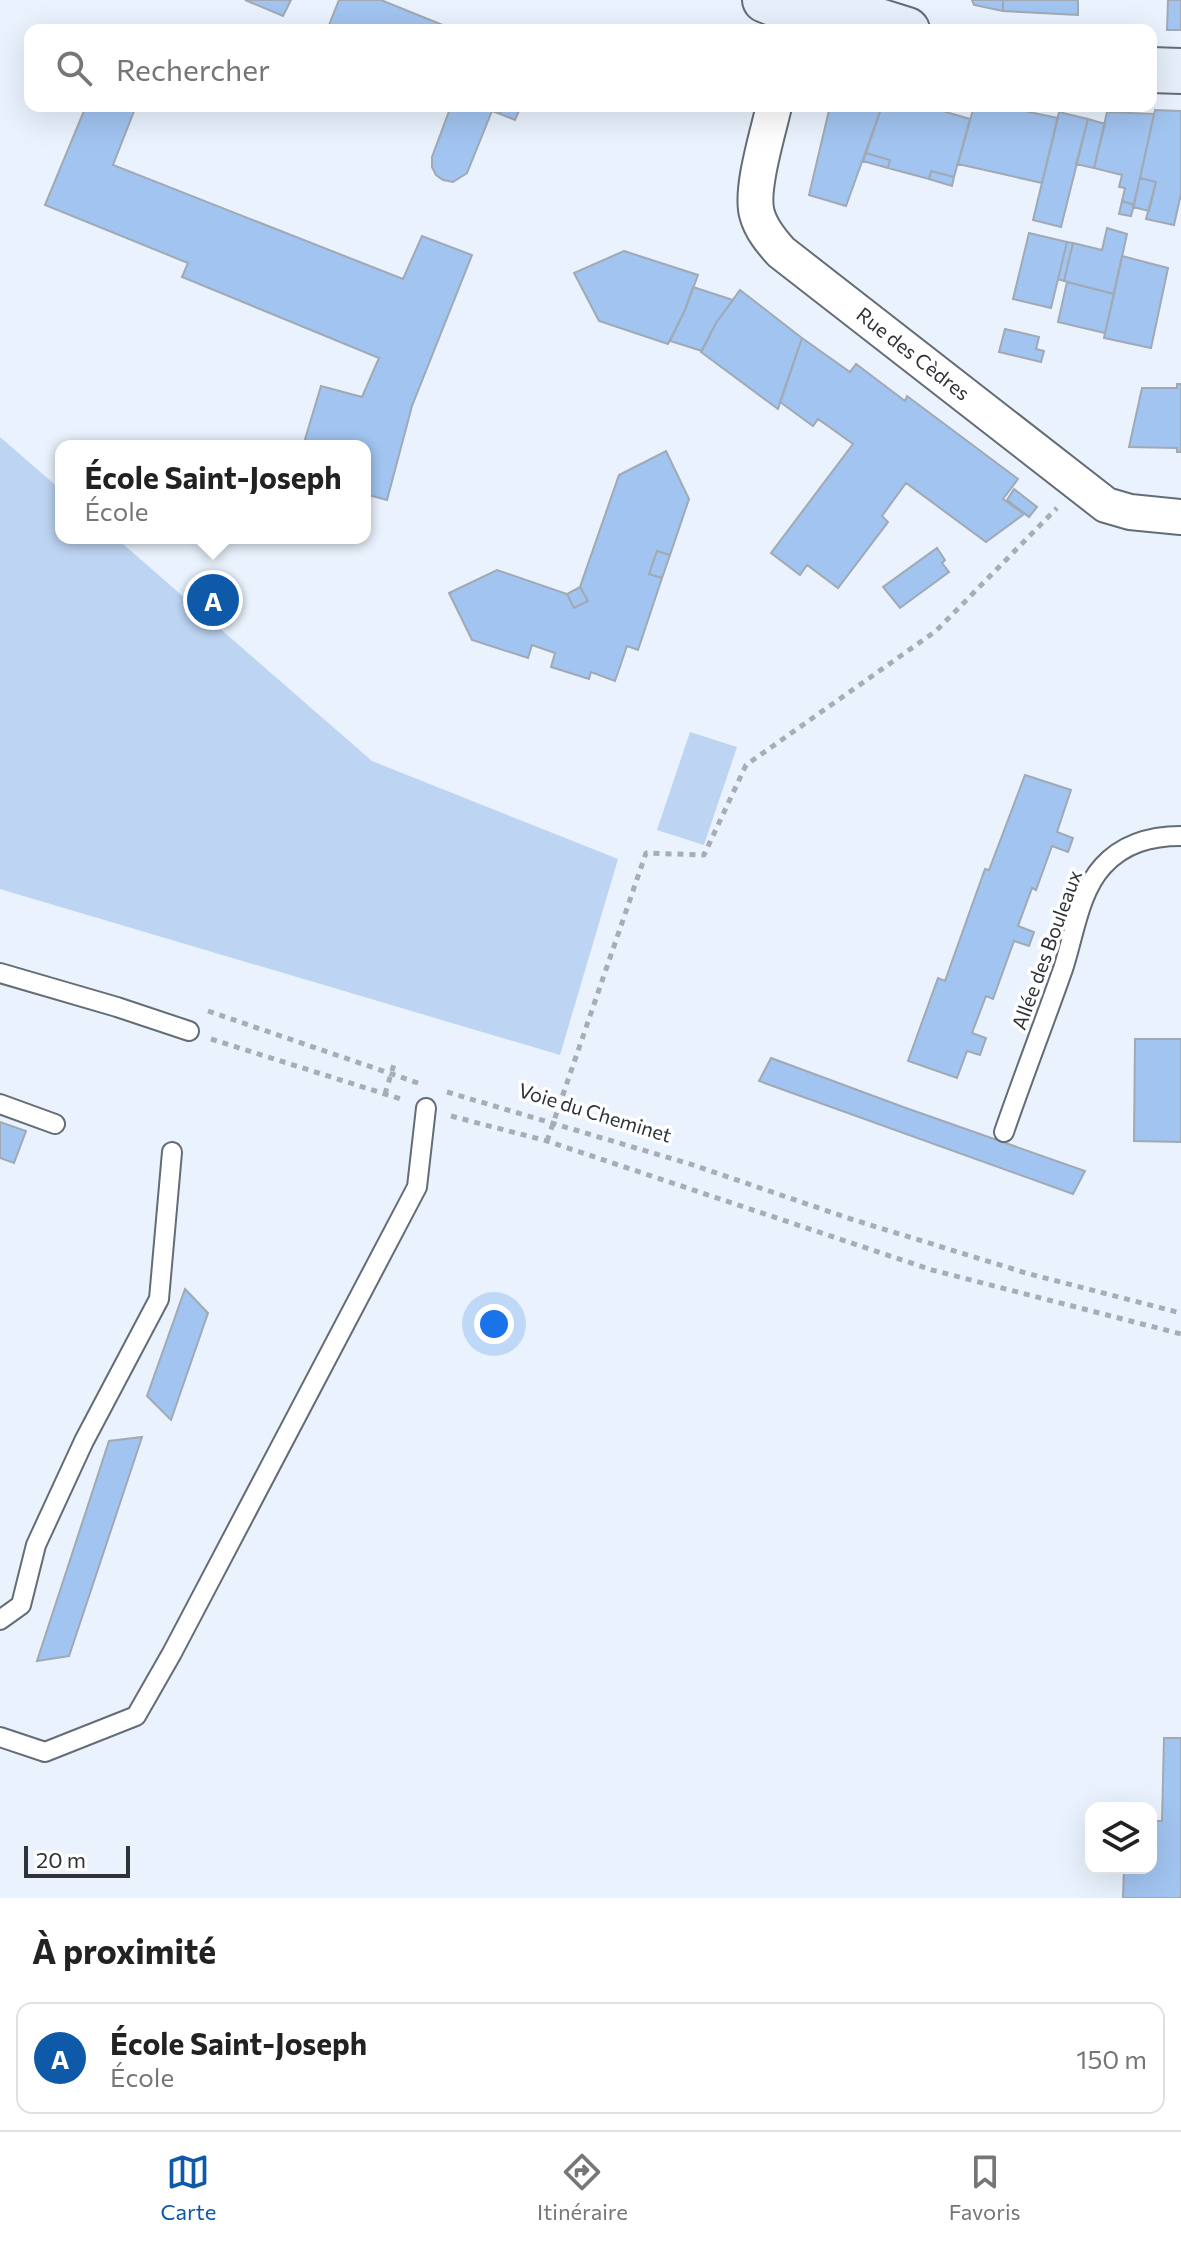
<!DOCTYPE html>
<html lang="fr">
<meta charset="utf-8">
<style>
:root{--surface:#fff;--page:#f6f6f6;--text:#222;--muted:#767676;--line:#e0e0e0;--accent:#0e5aa9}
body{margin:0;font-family:Commissioner,sans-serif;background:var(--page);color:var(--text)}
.controls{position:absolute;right:24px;bottom:24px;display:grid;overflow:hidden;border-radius:16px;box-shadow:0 8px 32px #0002}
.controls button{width:72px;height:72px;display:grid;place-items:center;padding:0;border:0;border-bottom:2px solid var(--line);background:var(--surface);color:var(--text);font:40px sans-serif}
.scale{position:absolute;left:24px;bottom:20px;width:106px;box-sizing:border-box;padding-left:8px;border:4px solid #2f3337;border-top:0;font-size:22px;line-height:28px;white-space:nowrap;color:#2f3337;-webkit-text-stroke:6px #fff;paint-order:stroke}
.you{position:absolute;left:494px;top:1324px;width:28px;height:28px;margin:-20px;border:6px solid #fff;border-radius:50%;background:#1a73e8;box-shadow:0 0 0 12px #1a73e833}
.badge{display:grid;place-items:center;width:52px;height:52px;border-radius:50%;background:var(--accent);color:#fff;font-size:26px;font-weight:700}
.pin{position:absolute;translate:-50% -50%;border:4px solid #fff;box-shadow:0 2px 8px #0006}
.popup{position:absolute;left:55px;top:440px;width:316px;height:104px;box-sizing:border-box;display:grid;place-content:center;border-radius:16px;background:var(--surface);filter:drop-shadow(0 2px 6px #0005);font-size:26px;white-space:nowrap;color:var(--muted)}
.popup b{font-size:30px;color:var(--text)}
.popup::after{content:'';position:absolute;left:50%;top:100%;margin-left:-16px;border:16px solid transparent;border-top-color:var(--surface)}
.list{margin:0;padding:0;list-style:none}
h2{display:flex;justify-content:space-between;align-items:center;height:104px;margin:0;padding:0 32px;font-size:34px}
h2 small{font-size:26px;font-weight:400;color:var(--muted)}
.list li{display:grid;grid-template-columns:52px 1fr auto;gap:24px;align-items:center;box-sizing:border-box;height:112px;margin:0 16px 16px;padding:0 16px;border:2px solid var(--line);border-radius:16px}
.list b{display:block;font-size:30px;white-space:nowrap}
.list p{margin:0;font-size:26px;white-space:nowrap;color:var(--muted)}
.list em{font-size:26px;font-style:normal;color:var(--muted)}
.icon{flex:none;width:44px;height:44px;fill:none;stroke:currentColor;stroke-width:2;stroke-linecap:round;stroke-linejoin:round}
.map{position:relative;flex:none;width:1181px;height:1898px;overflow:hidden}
.search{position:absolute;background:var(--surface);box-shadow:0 8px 32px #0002;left:24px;right:24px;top:24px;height:88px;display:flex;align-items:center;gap:20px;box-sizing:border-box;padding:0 28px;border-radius:16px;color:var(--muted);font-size:30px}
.sheet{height:232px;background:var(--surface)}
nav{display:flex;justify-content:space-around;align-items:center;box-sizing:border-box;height:112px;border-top:2px solid var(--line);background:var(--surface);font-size:22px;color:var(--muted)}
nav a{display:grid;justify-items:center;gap:4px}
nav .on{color:var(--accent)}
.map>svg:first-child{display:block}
.green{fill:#bdd4f2}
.building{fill:#a1c4f0;stroke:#a0a9b4;stroke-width:2}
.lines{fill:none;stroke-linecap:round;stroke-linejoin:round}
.service-casing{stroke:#646c76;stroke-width:22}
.minor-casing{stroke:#646c76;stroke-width:38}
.secondary-casing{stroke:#646c76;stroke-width:48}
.path{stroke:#a6adb5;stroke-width:5;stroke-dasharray:6 6;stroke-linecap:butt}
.service{stroke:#fff;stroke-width:18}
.minor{stroke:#fff;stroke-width:34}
.secondary{stroke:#e6effa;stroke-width:44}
.labels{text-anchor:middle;stroke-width:7;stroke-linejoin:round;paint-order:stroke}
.street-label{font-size:20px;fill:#2f3337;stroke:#fff}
</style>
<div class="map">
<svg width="1181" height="1898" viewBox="0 0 1181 1898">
<rect width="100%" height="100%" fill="#e9f2fd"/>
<path class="green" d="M0,437L61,490V538H116L372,761L618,859L560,1055L0,889Z
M690,732L737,747L704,845L657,830Z"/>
<path class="building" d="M245,0H291L283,16Z
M339,0H381L455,30H327Z
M972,0H1003V11L974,5Z
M1003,0H1078V15L1003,11Z
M1168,0H1181V30H1167Z
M86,106H136L113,165L403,279L422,236L472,255L412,406L387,500L365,494V446H303L321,386L362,397L379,358L182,277L188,263L45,205Z
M451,106H503L500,114L492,111L467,173L453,182L443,180L436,175L432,167V157Z
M503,106H521L515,120L500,114Z
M830,106H882L846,206L809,195Z
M882,106H925L970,119L954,177L931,171L929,179L888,168L890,160L866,153Z
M974,106H1000L1058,118L1042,183L958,164Z
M1155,110L1181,111V194L1174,225L1146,219L1156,182L1140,178Z
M1059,112L1088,119L1061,227L1033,220Z
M1107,112L1154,114L1134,205L1122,201L1125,188L1119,187L1122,175L1094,168Z
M1088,119L1105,124L1094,168L1076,164Z
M866,153L890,160L888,168L863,161Z
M931,171L954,177L952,186L929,179Z
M1140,178L1156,182L1149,211L1133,207Z
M1122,201L1134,205L1131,216L1119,214Z
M1107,228L1127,234L1114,294L1064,281L1073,243L1102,250Z
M1029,233L1067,242L1051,308L1013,299Z
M1067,242L1073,243L1064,281L1058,279Z
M624,251L698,275L685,310L668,344L599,321L574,273Z
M1122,256L1168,268L1151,348L1104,338Z
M1067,282L1114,294L1105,333L1058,322Z
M693,287L733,300L716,323L702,351L670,341L685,310Z
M740,290L802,338L778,409L701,352L716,323Z
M1005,329L1039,337L1036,349L1044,351L1041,362L999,352Z
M802,338L850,372L856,364L905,401L907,396L1018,479L1003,499L1024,514L986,542L906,483L882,516L888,522L838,588L807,565L800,575L771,553L853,444L818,419L813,426L780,402Z
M1177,384H1181V452H1177V448L1129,447L1142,388H1177Z
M666,451L689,499L670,555L657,551L649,574L662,578L638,650L627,646L615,681L591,672L589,679L551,667L555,653L532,645L528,658L472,640L449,593L497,570L567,594L574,608L588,601L580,587L619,475Z
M1014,489L1037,507L1029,517L1007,500Z
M937,548L945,560L942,563L949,572L900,608L883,587Z
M657,551L670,555L662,578L649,574Z
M580,587L588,601L574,608L567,594Z
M1025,775L1071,790L1057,832L1073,838L1068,852L1052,846L1036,890L1032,888L1018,926L1034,932L1029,946L1014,941L993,999L986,996L972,1033L986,1038L980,1055L967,1051L957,1078L908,1061L938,978L945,981L985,869L989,870Z
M1135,1039H1181V1142L1134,1141Z
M771,1058L906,1108L1085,1171L1073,1194L759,1081Z
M0,1122L26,1131L14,1163L0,1158Z
M185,1289L208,1313L171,1420L147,1396Z
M142,1437L69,1656L37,1661L109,1441Z
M1164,1738H1181V1898H1123L1124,1868H1151V1821H1162Z"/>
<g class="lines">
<defs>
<path id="service" d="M0,973L117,1007L189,1031
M0,1104L55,1124
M1004,1132C1023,1077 1044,1023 1063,969C1074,936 1079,892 1103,866C1124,843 1151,836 1181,836
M0,1620L21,1605L36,1545L84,1441L159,1299L172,1152
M0,1737L45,1752L136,1716L172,1653L417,1187L426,1108"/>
<path id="minor" d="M774,106C768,133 750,190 757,214C761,229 771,241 781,252L1106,505L1130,512L1181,517"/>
<path id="secondary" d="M765,0L837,28
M812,0L907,30
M1151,70L1181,71"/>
</defs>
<use href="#service" class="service-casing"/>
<use href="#minor" class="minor-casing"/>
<use href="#secondary" class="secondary-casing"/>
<path class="path" d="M208,1011L418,1083
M211,1039L404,1100
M447,1092L690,1164L851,1219L1026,1273L1181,1313
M385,1094L395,1061
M451,1116L547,1141L932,1270L1181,1334
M547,1141L646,853L704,855L746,765L936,631L1057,508"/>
<use href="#service" class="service"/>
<use href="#minor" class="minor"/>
<use href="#secondary" class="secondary"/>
</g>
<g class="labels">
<g class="street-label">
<text transform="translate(913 354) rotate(38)" y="7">Rue des Cèdres</text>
<text transform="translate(1047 950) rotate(-70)" y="7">Allée des Bouleaux</text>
<text transform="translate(595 1113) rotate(17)" y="7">Voie du Cheminet</text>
</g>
</g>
</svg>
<div class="controls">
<button><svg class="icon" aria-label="layers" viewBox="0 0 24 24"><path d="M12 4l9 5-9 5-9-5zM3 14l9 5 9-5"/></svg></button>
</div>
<div class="scale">20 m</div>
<div class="you"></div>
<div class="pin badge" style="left:213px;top:600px">A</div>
<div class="popup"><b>École Saint-Joseph</b>École</div>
<div class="search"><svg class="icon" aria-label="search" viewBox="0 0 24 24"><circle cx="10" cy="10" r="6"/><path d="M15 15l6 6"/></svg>Rechercher</div>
</div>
<section class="sheet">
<h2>À proximité<small></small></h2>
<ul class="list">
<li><span class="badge">A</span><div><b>École Saint-Joseph</b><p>École</p></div><em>150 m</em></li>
</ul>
</section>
<nav>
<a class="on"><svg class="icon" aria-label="map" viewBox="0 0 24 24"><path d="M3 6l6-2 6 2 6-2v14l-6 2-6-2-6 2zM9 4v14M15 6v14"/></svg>Carte</a>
<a><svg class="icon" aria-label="directions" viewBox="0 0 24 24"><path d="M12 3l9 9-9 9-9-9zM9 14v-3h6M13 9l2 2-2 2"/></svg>Itinéraire</a>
<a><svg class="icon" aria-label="saved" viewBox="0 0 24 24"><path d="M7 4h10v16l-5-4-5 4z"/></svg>Favoris</a>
</nav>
